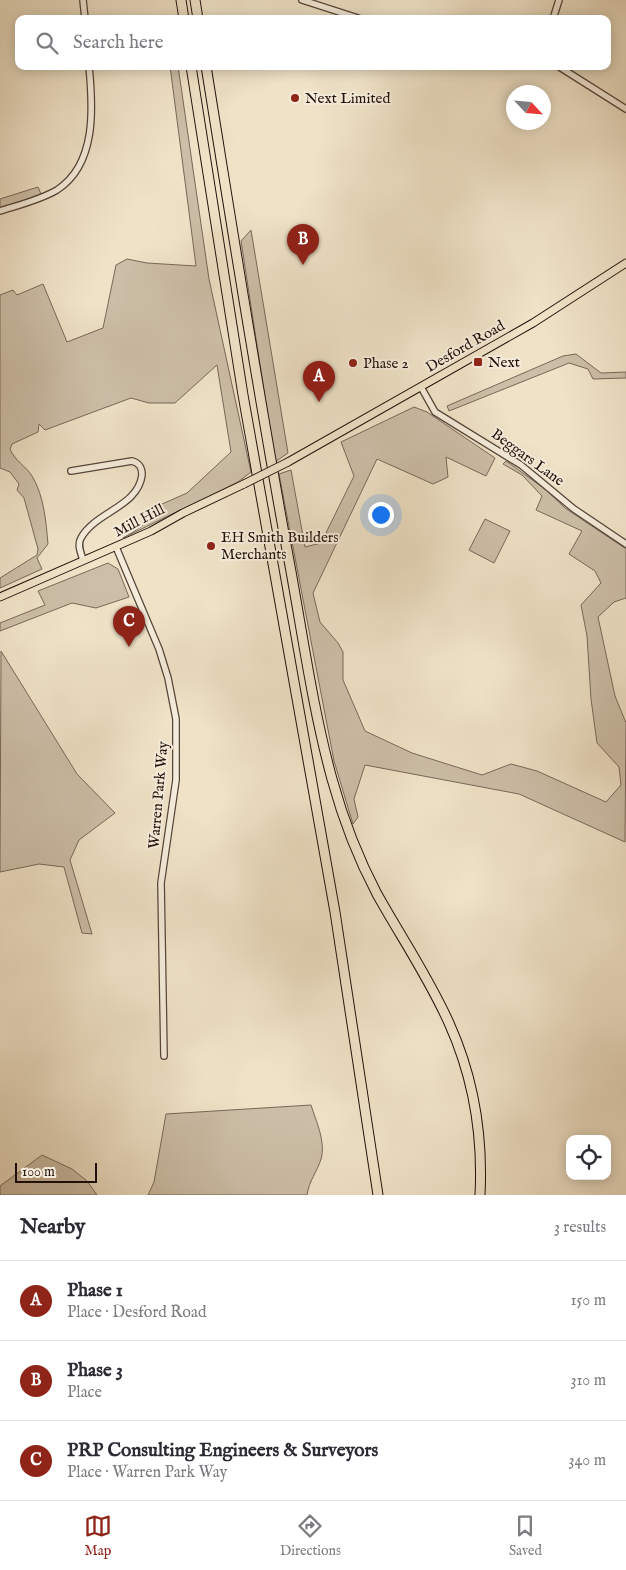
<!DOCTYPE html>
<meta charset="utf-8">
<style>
:root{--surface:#fff;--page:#f2f2f3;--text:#2b2b33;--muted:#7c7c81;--line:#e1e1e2;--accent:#8f2418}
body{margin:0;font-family:"IM FELL English",serif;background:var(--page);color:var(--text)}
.controls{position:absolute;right:15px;bottom:15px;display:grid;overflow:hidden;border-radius:10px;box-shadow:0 2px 12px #0003}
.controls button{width:45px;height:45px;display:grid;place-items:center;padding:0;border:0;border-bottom:1px solid var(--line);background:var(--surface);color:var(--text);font:25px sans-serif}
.compass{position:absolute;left:506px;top:85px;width:45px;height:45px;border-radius:50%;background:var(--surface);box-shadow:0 2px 12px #0003;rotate:116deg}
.scale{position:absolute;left:15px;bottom:12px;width:82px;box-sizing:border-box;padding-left:5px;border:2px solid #22110b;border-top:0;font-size:14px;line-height:18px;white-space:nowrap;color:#22110b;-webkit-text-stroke:4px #f5ecdb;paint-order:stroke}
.you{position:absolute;left:380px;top:514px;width:18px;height:18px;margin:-12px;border:4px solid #fff;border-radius:50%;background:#1a73e8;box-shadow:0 0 0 8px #1a73e833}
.badge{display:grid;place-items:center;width:32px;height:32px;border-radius:50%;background:var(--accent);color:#fff;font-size:16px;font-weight:700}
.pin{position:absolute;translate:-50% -41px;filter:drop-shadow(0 1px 2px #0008)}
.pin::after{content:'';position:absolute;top:26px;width:18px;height:15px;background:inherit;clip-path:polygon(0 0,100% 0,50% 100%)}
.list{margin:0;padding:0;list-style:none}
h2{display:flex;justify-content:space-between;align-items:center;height:65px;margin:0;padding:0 20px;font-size:21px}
h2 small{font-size:16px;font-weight:400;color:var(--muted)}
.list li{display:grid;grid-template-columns:32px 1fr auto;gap:15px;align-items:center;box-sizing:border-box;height:80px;padding:0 20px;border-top:1px solid var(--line)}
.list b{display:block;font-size:19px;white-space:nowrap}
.list p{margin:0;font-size:16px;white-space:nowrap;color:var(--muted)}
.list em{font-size:16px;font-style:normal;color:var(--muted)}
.icon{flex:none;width:28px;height:28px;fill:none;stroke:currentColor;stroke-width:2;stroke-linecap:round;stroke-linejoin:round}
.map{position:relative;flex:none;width:626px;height:1195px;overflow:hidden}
.search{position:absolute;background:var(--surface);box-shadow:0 2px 12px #0003;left:15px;right:15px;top:15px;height:55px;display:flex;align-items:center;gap:12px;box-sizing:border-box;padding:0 18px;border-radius:10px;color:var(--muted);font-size:19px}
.sheet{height:305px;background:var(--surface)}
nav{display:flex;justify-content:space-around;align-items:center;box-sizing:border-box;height:70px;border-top:1px solid var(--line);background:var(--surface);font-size:14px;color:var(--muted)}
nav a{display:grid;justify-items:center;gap:2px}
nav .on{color:var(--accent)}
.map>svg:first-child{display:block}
.green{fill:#ccbea7;stroke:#776859}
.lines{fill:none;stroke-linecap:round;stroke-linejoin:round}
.minor-casing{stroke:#55453a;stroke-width:8}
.major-casing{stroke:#22110b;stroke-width:9}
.highway-casing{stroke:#22110b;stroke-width:11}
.minor{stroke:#f5ecdb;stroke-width:5.5}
.major{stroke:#efe2c7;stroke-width:7}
.highway{stroke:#efe2c7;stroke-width:9}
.major-bridge-casing{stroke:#22110b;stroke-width:9;stroke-linecap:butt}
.major-bridge{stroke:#efe2c7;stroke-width:7}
.poi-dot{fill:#8f2418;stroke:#f5ecdb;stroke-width:2}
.labels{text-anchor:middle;stroke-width:4;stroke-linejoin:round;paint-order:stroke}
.poi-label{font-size:15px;fill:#22110b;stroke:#f5ecdb;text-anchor:start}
.street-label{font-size:15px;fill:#22110b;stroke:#f5ecdb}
</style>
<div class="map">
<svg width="626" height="1195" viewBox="0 0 626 1195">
<rect width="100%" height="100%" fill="#efe2c7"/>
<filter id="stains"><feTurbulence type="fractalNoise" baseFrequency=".004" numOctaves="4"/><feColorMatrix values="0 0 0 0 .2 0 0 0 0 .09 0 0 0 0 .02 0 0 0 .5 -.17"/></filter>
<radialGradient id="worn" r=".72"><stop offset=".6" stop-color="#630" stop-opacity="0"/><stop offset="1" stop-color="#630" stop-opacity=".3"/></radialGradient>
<path class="green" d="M170,66H178L209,279L251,472L238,482L123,538C135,531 151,523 153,508L187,493L231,452L217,365L175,403H149L131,398L45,430L39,424L38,432L12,444L10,449C15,461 26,466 32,476C44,496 46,521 48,544L37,558L42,569L0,588V578L37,555L38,549L24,498L17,490L19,484L10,472L0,468V295L13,290L17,295L43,284L67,342L103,328L116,265L127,259L147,263L196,266Z
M38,187L41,194L0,210V199Z
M251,230L288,453L275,462L241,241Z
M576,354L601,373L626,372V378L593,379L588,369L569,363L449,411L447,406L563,356Z
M414,407L427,412L495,458L486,476L446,457L448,477L433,484L377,459L313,593L320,622L338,643L343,652V680L365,731L412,753L482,775L511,764L537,771L606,802L621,785L619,767L597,743L591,699L587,636L581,605L601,583L595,571L569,554L582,531L536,510L542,496L522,475L503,464L506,461L545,489L565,508L626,549V598L614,602L598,617L615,696L626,723L625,842L519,794L365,765L354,799L358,817L353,824L334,761L279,474L291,470L305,547L321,543L354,476L341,442Z
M485,519L510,531L494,563L469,550Z
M108,563L118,569L129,597L96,608L72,603L0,631V623L45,605L38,591Z
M1,651L77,774L115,813L79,840L70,860L92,934L82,933L64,867L39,864L0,872Z
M311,1105C316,1121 326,1142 321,1159C317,1172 309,1181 307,1195H148L154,1182L166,1114Z
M42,1155L72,1169L87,1181L97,1195H0V1186Z"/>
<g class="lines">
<defs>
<path id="minor" d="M83,0L85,19
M302,0L361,19
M553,19L559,0
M558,66L626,109
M0,211C19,205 40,200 57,190C97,164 93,107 89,66
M421,387L435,412L521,465L574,509L626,544
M71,471L132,461C139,463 142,467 142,475C138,507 95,512 81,538C77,545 81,553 83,560
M116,547L159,649L168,678L176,719V780L161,883L164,1056"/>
<path id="major" d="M288,462L533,323L626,263
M0,597L151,531L183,513L244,484"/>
<path id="highway" d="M181,0L184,19
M195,0L198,19
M191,66L243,395L335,912L378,1195
M206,66C233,233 259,400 290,566C303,637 313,710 332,779C343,819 358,858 377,894C401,937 429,978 449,1023C473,1076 483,1136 480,1195"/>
</defs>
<use href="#minor" class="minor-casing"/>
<use href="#major" class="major-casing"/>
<use href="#highway" class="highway-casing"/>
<use href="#minor" class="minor"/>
<use href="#major" class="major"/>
<use href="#highway" class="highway"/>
<defs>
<path id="major-bridge" d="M244,484L288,462"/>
</defs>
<use href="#major-bridge" class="major-bridge-casing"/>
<use href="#major-bridge" class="major-bridge"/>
</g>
<g class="poi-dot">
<circle cx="295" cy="98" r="5"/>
<rect x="473" y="357" width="10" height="10" rx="2.5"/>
<circle cx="353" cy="363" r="5"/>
<circle cx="211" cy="546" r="5"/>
</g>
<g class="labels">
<g class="poi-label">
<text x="305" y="103">Next Limited</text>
<text x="488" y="367">Next</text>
<text x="363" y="368">Phase 2</text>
<text x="221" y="542">EH Smith Builders<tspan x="221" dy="17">Merchants</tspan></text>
</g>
<g class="street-label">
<text transform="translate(465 346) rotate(-30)" y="5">Desford Road</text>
<text transform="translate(528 457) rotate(36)" y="5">Beggars Lane</text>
<text transform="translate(139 520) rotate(-27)" y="5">Mill Hill</text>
<text transform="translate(158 795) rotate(-85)" y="5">Warren Park Way</text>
</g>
</g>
<rect width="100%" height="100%" filter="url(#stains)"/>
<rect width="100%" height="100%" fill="url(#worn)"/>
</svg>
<div class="controls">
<button><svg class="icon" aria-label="locate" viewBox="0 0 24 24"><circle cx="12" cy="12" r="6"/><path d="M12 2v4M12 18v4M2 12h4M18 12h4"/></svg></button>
</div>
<svg class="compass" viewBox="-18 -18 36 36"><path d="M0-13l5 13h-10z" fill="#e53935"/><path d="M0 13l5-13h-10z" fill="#7c7c81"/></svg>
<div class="scale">100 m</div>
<div class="you"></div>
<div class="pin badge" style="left:319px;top:402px">A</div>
<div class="pin badge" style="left:303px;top:265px">B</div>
<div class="pin badge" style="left:129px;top:647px">C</div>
<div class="search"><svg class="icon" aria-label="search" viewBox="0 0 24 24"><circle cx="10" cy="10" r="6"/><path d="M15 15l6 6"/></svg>Search here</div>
</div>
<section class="sheet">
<h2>Nearby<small>3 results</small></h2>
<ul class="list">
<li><span class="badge">A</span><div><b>Phase 1</b><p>Place · Desford Road</p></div><em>150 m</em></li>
<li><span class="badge">B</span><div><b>Phase 3</b><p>Place</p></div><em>310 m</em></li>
<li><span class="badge">C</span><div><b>PRP Consulting Engineers &amp; Surveyors</b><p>Place · Warren Park Way</p></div><em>340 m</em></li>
</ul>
</section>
<nav>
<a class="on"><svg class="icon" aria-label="map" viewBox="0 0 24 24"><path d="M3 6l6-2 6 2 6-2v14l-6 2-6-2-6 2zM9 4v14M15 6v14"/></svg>Map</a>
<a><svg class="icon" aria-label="directions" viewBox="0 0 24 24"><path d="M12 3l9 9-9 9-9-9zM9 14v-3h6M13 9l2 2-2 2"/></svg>Directions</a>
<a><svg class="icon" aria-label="saved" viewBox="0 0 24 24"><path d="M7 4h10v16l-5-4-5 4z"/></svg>Saved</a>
</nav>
